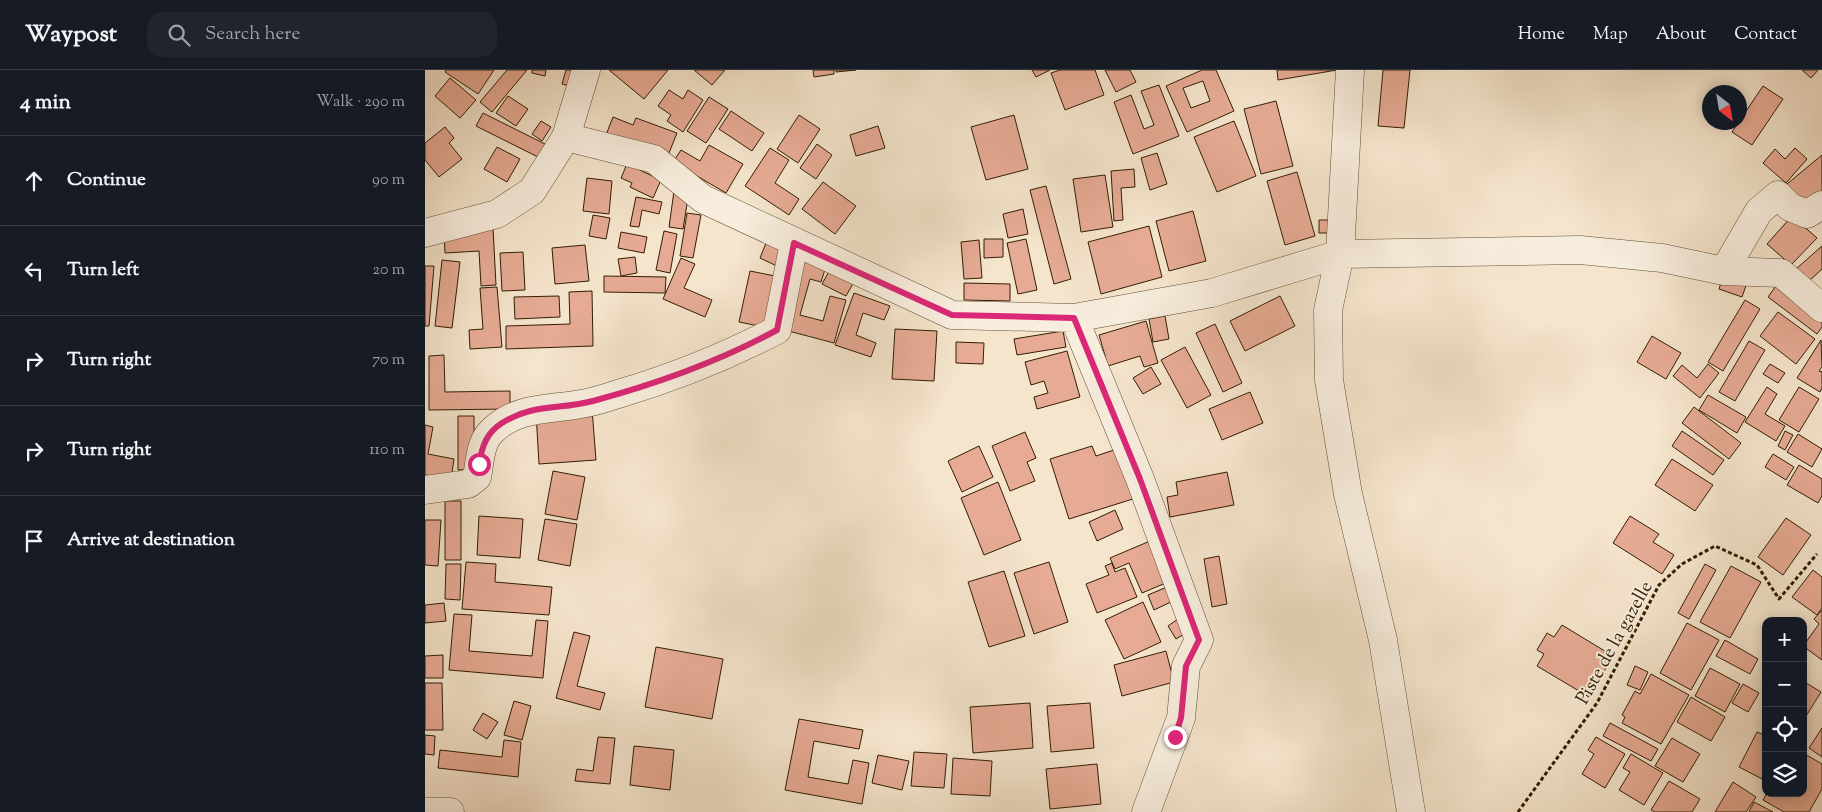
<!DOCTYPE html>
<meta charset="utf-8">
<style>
:root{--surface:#171b24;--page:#20242c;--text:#f1f3f6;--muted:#9ea1a6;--line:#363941}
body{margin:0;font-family:"Sorts Mill Goudy",serif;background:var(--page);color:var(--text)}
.controls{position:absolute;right:15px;bottom:15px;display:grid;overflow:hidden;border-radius:10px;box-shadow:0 2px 12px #0003}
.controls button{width:45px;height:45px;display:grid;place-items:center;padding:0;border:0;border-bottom:1px solid var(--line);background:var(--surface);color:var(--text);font:25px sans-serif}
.compass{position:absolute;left:1277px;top:15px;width:45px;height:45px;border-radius:50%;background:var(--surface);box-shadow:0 2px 12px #0003;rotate:149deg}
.stop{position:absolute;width:15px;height:15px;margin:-11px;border:4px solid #db2777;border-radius:50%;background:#fff}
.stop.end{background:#db2777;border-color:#fff;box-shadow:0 1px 5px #0008}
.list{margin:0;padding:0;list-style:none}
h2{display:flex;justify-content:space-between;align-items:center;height:65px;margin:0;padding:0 20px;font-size:21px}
h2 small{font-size:16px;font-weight:400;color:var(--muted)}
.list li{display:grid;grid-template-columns:32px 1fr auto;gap:15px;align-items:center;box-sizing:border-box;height:90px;padding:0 20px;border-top:1px solid var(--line)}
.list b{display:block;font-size:19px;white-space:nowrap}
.list em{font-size:16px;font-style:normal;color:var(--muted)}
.icon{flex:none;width:28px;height:28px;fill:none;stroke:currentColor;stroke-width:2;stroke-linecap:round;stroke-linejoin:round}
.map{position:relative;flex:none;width:1397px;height:742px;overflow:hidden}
header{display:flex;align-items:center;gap:30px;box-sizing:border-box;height:70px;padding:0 25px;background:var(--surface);border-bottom:1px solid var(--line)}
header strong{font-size:24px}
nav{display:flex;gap:28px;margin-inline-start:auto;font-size:18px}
.search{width:350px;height:45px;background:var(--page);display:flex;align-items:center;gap:12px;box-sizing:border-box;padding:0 18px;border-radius:15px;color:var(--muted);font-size:19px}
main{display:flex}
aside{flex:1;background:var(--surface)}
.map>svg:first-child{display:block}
.building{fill:#e7ab95;stroke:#311e02;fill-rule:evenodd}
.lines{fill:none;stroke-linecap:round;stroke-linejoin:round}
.minor-casing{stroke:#625035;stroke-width:29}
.path{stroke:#311e02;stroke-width:3;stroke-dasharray:4 2.5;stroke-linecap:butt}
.minor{stroke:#f8eede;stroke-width:28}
.route{stroke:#db2777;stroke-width:6}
.labels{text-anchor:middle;stroke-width:4;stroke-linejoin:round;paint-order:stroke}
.street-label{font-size:19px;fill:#311e02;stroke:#f8eede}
</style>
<header>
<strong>Waypost</strong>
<div class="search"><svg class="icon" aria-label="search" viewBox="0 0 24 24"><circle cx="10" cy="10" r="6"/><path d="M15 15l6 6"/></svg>Search here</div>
<nav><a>Home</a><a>Map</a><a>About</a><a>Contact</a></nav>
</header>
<main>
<aside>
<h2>4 min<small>Walk · 290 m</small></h2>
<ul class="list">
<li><svg class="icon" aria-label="ahead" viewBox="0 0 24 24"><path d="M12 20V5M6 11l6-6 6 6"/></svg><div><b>Continue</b></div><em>90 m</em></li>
<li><svg class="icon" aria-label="left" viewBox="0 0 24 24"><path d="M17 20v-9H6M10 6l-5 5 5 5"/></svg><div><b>Turn left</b></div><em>20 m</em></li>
<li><svg class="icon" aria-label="right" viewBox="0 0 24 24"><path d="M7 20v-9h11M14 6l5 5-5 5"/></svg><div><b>Turn right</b></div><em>70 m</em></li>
<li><svg class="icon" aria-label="right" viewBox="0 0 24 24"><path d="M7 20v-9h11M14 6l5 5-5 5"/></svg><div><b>Turn right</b></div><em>110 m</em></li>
<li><svg class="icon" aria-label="arrive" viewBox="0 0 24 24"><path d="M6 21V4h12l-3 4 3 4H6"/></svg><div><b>Arrive at destination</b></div></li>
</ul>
</aside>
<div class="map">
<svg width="1397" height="742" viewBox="0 0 1397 742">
<rect width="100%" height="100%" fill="#f5e5cd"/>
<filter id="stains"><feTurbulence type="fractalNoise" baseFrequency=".004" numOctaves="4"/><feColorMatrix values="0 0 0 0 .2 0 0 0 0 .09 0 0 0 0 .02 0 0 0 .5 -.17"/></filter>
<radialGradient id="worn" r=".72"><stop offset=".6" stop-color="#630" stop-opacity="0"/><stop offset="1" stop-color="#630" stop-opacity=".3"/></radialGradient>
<path class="building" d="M21,0H69L53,24L20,2Z
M82,0H102L67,42L55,32Z
M107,0H121L120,6L107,3Z
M141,0H158L153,18L137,14Z
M184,0H243L219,29Z
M269,0H300L287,15Z
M388,0H409V4L389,7Z
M411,0H431L411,2Z
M607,0H625L611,7Z
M635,0H670L679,25L640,40L626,3Z
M680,0H705L711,12L691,22Z
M777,0H791L809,41L762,62L741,16ZM778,11L785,31L766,38L758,18Z
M852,0H912L853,10Z
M958,0H985L979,58L953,56Z
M1377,0H1393L1386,8Z
M25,8L51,30L35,48L10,26Z
M734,15L754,66L708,84L689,32L706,25L719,59L729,55L716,21Z
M1338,16L1358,29L1327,75L1307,62Z
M244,20L258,29L263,20L278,30L258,62L242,51L246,45L233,36Z
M83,26L103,39L91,56L71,43Z
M284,27L303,39L281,73L262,61Z
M851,31L868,96L836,104L819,39Z
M306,41L339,63L327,81L294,59Z
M58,43L120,74L113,87L51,56Z
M374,45L395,59L373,93L352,79Z
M589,45L603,99L561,110L546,57Z
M188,47L208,55L211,48L252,63L242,88L181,65Z
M116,51L126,57L117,71L107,64Z
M809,51L831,106L792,122L769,67Z
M453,56L460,78L431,86L425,65Z
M20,57L29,68L24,73L37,89L14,107L0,90V73Z
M392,74L407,85L391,109L375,98Z
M284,75L318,94L301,123L248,92L256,80L275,91Z
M72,77L95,89L82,112L59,99Z
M345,78L364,90L350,113L374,129L364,145L320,116Z
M1370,78L1382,89L1361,113L1338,93L1350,79L1360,89Z
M732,83L742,114L725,120L716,88Z
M1397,85V121L1374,140L1356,119Z
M202,94L236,110L228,128L205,117L207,113L196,108Z
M709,99L710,117L696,118L698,150L689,151L686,101Z
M872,102L890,166L860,175L842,111Z
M680,105L688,157L656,162L648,109Z
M162,108L187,111L184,144L158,141Z
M398,112L431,136L410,164L377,139Z
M621,116L646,209L629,214L605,120Z
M249,121L264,122L258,159L244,157Z
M211,127L237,132L234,144L217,140L214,157L205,156Z
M598,139L603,164L583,168L578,144Z
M768,141L781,191L744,201L731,151Z
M262,143L276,145L268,188L255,186Z
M168,145L185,148L181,169L164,166Z
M1367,146L1392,168L1366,195L1342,174Z
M894,150H909V163H894Z
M724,156L737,207L676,224L663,172Z
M68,158L71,215L56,216L54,181L20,183L19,162Z
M239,161L252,164L245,203L231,200Z
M196,162L222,167L219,183L193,178Z
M343,168L363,177L354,197L335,188Z
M559,169H578V187L559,188Z
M601,169L612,220L593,224L582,173Z
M554,170L557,208L539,209L536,172Z
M160,175L164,211L130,214L127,178Z
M1397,176V199L1383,212L1371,199Z
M98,182L100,220L77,221L75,183Z
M377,185L402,193L396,212L385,209L375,245L398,251L405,226L421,230L409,273L356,259Z
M210,187L212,203L196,206L193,189Z
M256,188L270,194L259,218L287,230L280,247L238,229Z
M17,190L35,192L27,258L10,256Z
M0,196H9L4,256H0Z
M406,198L430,210L421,226L397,214Z
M325,201L355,207L344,258L314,252Z
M1299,203L1323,210L1317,227L1294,219Z
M179,206L241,207L240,223L179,222Z
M539,213L585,214V231L539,230Z
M1353,213L1397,246V257L1392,264L1343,227Z
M72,217L77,277L45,279L44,260L58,259L55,218Z
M167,221L168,276L81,279V256L145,254L144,222Z
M429,223L465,236L459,250L438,243L431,265L451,273L446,287L410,275Z
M134,226L135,247L90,249L89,227Z
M855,226L870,256L820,281L805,251Z
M1320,230L1335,239L1298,301L1283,292Z
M1353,242L1390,269L1371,294L1335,266Z
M740,246L744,269L728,272L724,249Z
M721,251L733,293L719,297L715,286L683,296L674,265Z
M790,254L817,313L798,322L771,263Z
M470,259L512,261L509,311L467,309Z
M638,261L641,277L592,285L589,269Z
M1227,266L1256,283L1241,309L1212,292Z
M1396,270L1397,297L1394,301L1397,302V318L1395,322L1372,308Z
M1324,271L1340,280L1310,331L1294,322Z
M531,272L559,273L558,294L531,293Z
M760,277L786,325L762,338L736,290Z
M642,281L655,327L612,339L609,327L623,323L619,311L606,315L600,292Z
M19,285L20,322L85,321V339L4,340V286Z
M1283,294L1294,303L1275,328L1248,306L1257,295L1272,308Z
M1345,294L1360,303L1353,313L1338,304Z
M726,297L736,314L718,324L708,308Z
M1342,317L1352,324L1340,344L1360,356L1351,371L1320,352Z
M1374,317L1394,329L1374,362L1354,350Z
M825,322L838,353L797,370L784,339Z
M1283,325L1321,347L1312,363L1274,340Z
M1269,337L1316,373L1304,389L1257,353Z
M167,339L171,390L114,394L111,343Z
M33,346H49V399L33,400Z
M0,355L8,357L3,384L29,389L26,409L0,405Z
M1257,361L1299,390L1288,405L1247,376Z
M1360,361L1368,365L1360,380L1353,376Z
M600,362L611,388L602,392L610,411L585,421L567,376Z
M1373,364L1397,379L1387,397L1362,382Z
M554,376L568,407L537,422L523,391Z
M667,376L671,386L695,378L711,428L644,449L625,389Z
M1348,384L1369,397L1361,410L1340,397Z
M1247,389L1288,415L1270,441L1230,415Z
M1374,395L1397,409V426L1393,433L1362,415Z
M128,401L160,407L152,450L120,444Z
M802,402L809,435L745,447L742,427L753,425L751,412Z
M573,412L596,470L559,485L536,428Z
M20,431H36V490H20Z
M690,440L698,459L672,471L664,452Z
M54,446L98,449L95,488L52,485Z
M1205,446L1234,464L1228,472L1249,485L1237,504L1188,473Z
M1361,448L1386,465L1358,505L1333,487Z
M120,449L152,454L145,496L113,490Z
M0,450H16L13,496L0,495Z
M725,471L743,512L717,523L704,493L690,499L685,488Z
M794,486L802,534L787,537L779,489Z
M41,492L71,494L70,512L127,517L124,545L37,539Z
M624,492L643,552L609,564L589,503Z
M687,493L690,502L700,498L712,527L672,543L661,514L684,505L680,496Z
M21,494H36L35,530L20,529Z
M1280,494L1291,500L1264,549L1253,543Z
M1306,496L1336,512L1305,568L1275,552Z
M1388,500L1397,507V538L1392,545L1367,527Z
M579,501L600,566L564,577L543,512Z
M742,517L748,531L729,540L723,525Z
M718,532L736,572L699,589L680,550Z
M19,533L21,551L0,553V535Z
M1397,540V590L1378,576L1394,554L1389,549Z
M29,544L47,545L44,581L107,586L111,550L123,551L118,608L24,600Z
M753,549L761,563L751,569L743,556Z
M1262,553L1294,570L1266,620L1235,603Z
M1137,555L1188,586L1164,627L1112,596L1119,584L1112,580L1122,563L1129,567Z
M149,562L165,566L152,616L180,623L175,640L131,628Z
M1300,570L1333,589L1325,604L1291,586Z
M231,577L298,589L287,649L220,637Z
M741,581L749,612L697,626L689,595Z
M18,585V608H0V586Z
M1210,596L1223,602L1215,620L1202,615Z
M1285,598L1315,614L1300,642L1270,626Z
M1226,604L1264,625L1236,674L1197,653L1200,647L1197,645L1210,621L1215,624Z
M1378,611L1396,622L1378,651Z
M0,613H17L18,660H0Z
M1318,614L1334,623L1323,642L1307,633Z
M1266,627L1300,647L1286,671L1252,652Z
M89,631L106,636L97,670L79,665Z
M605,633L608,678L548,683L545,637Z
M665,633L669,678L626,682L622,636Z
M58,643L73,652L62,669L48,660Z
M374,649L438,660L434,679L389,671L383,707L423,714L428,690L444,693L437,734L360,720Z
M1185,653L1233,679L1226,691L1178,666Z
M1397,658V687L1384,678Z
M1332,662L1341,666V711L1314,697Z
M0,665L10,666L9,685L0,684Z
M173,667L190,668L185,714L150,711L152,699L168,701Z
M1171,667L1200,684L1180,718L1157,704L1169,684L1163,680Z
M1247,668L1275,684L1258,712L1230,696Z
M79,670L96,672L93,707L13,698L15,680L77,687Z
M209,676L249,680L245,720L205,715Z
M489,682L522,684L519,718L486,716Z
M1378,683L1397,694V719L1384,742H1359L1338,730L1342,723H1378Z
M1206,684L1238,703L1219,735L1194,720L1205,702L1198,698Z
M453,685L484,691L477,720L447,713Z
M528,688L567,691L565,726L526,724Z
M672,694L676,734L625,739L621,699Z
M1244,711L1275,729L1267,742H1230L1226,740Z
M1308,712L1331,727L1321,742H1290Z
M1329,732L1348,742H1324Z"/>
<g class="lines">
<defs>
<path id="minor" d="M925,0L915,184L903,240L904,310L923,424L958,570L986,742
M141,67L229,89L278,129L527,245L649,248L787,223L915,184L1155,180L1237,188L1299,201L1356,203L1397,238
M0,163L72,144L107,121L141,67L161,0
M1299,201L1334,141L1353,125L1365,137L1382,144L1397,135
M649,248L715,409L774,570L761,596L756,648L721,742
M0,420L43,414L52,407C55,392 55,372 67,361C93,336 124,340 156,334C169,332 181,328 193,324C247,308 302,286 352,260L369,173
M0,742H25"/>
</defs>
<use href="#minor" class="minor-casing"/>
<path class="path" d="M1093,742L1172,633L1234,515L1257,494L1290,476L1332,495L1354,529L1392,484"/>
<use href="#minor" class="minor"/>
</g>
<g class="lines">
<path class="route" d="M54,394C57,377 61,363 77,353C109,333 135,340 168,331C231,314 295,291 352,260L369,173L527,245L649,248L715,409L774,570L761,596L756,648L750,667"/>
</g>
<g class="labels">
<g class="street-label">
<text transform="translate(1188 572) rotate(-61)" y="7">Piste de la gazelle</text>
</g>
</g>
<rect width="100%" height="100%" filter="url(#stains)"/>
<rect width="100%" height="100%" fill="url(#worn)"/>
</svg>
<div class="controls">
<button>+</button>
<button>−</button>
<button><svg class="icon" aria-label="locate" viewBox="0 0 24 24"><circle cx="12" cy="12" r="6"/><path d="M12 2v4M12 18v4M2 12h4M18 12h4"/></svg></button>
<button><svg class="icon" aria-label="layers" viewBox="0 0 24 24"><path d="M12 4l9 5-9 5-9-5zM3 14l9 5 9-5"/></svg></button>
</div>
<svg class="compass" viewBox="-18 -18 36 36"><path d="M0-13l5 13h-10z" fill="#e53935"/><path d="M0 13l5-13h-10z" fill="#9ea1a6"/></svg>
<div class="stop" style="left:54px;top:394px"></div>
<div class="stop end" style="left:750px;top:667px"></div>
</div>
</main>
